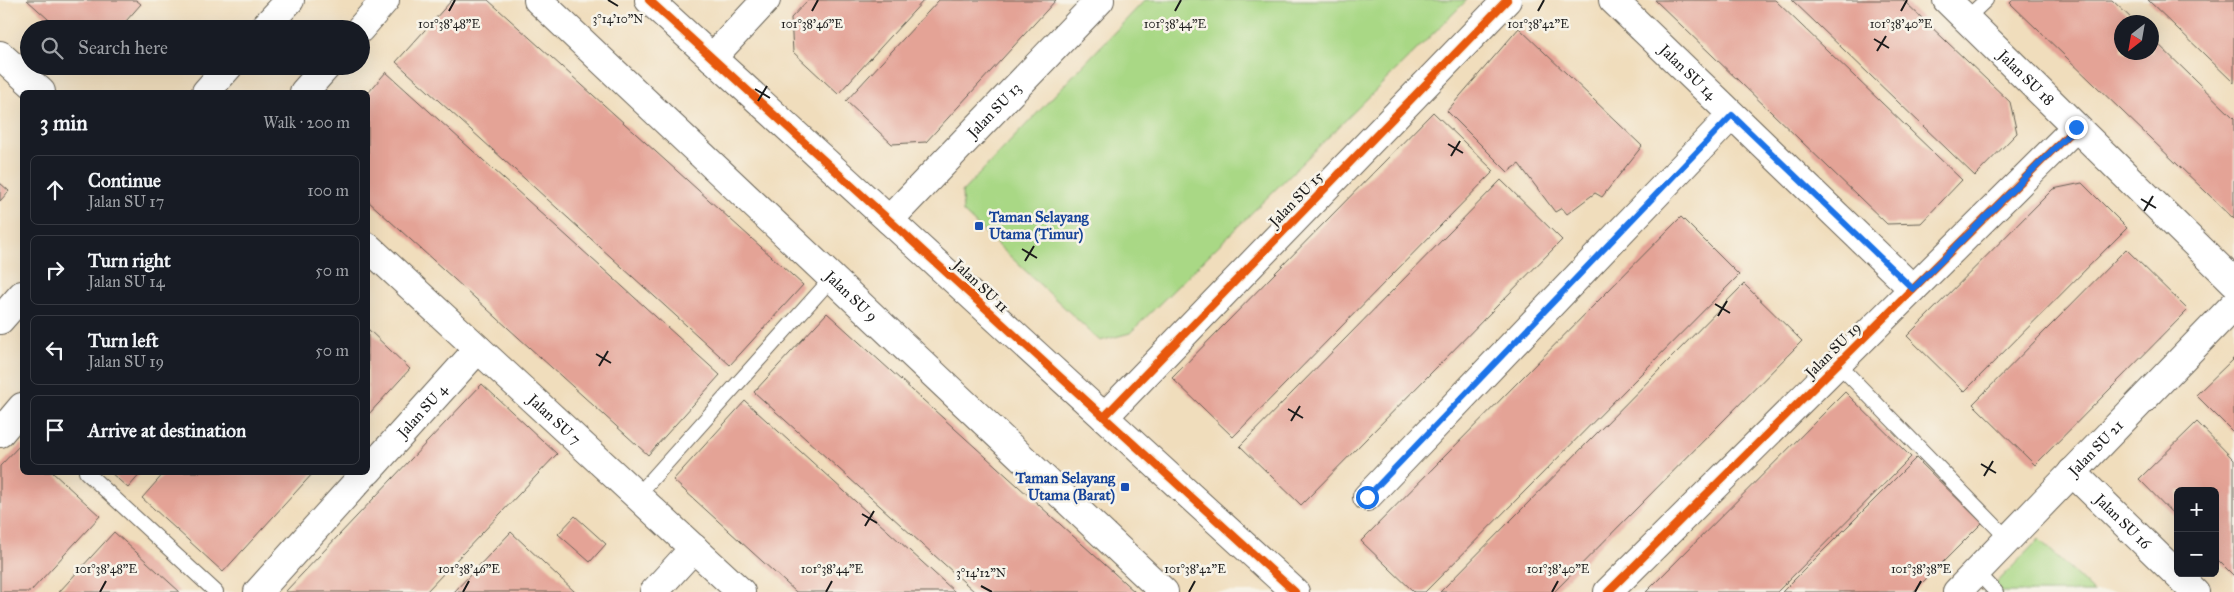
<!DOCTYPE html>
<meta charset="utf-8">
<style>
:root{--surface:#171b24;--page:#242831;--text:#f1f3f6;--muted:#9ea1a6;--line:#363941}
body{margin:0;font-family:"IM FELL Great Primer",serif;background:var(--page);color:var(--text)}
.controls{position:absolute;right:15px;bottom:15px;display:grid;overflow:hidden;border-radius:8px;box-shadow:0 5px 20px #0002}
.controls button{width:45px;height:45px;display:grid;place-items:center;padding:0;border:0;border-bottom:1px solid var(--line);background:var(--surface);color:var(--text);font:25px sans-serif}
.compass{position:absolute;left:2114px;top:15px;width:45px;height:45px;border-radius:50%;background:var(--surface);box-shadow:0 5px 20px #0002;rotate:211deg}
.stop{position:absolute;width:15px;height:15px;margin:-11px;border:4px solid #1a73e8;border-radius:50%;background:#fff}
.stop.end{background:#1a73e8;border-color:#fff;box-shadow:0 1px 5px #0008}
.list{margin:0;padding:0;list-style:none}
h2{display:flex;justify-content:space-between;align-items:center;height:65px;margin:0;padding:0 20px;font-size:21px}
h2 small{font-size:16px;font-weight:400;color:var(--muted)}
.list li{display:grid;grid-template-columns:32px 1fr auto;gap:15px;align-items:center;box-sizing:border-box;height:70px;margin:0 10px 10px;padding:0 10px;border:1px solid var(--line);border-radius:8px}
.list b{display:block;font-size:19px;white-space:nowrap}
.list p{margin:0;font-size:16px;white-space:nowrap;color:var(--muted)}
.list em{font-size:16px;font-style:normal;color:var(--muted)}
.icon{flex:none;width:28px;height:28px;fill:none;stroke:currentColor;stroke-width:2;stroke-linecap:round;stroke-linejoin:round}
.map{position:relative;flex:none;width:2234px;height:592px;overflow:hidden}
.search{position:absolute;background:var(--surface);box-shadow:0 5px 20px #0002;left:20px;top:20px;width:350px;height:55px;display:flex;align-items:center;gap:12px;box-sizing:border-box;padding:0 18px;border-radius:28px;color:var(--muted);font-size:19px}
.panel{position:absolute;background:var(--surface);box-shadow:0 5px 20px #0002;left:20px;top:90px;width:350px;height:385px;border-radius:8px}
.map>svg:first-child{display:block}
.green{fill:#a9d885;stroke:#627a50}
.building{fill:#e4a396}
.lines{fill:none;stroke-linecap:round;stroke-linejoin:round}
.lane-casing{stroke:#666054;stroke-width:16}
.street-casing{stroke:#666054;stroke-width:30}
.secondary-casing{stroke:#666054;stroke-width:30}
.lane{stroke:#fff;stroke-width:14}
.street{stroke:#fff;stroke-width:28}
.secondary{stroke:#fff;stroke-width:28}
.cycleway-casing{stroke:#f7f3e8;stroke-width:11}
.cycleway{stroke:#e8590c;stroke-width:8}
.route{stroke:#1a73e8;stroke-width:6}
.ticks{fill:none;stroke:#1c1c1c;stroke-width:2}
.transit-dot{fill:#1a4fb4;stroke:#f7f3e8;stroke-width:2}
.labels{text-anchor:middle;stroke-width:5;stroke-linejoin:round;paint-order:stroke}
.street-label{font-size:15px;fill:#1c1c1c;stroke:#f7f3e8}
.transit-label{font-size:15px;font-weight:bold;fill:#164399;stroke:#f7f3e8;text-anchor:start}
.ticks-label{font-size:12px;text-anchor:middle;fill:#1c1c1c;stroke:#f7f3e8;stroke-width:5;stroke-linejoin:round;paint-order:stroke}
</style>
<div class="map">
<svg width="2234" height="592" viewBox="0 0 2234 592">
<rect width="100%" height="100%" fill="#f7f3e8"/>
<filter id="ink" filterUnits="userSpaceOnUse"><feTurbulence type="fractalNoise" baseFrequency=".02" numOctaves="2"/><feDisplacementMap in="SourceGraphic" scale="10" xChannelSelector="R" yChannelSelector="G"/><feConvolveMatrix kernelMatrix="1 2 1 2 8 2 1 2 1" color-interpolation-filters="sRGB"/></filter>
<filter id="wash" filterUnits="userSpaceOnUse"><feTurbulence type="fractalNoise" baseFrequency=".0096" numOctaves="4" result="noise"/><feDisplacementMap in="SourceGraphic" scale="20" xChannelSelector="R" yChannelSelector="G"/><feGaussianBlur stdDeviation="1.12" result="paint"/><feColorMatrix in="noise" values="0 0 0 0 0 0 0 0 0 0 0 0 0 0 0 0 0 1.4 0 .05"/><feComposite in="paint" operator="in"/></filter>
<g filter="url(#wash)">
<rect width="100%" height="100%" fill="#f0ddbc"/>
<path class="green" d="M1145,0H1467L1130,333L1100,341L963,212L962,192Z
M2039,539L2094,592H1988Z"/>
<g id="blocks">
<path class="building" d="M27,0H136L141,4L119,29H59Z
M452,0H488L803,285L730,365L396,62Z
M808,0H924L838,94L793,52L791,18Z
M939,0H1056L926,142L892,144L846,101Z
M1655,0H1775L1962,180L1921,223L1887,224Z
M1792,0H1903L2010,102L2017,133L1975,176Z
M2013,0H2112L2135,22H2122V52H2152V38L2234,118V219L2010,3Z
M2148,0H2234V83Z
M1519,28L1642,146L1602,197L1595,193L1567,214L1562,208L1555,212L1519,164L1508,172L1447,111Z
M386,72L720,375L648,455L368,201V93Z
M1433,112L1494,171L1233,437L1172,378Z
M1501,180L1562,240L1301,505L1240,446Z
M0,183L9,191L0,201Z
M2082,183L2127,228L1964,392L1907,336L2053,189Z
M1681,217L1739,275L1425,592H1414L1361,541Z
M2126,249L2188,310L2035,465L1973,404Z
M1744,284L1802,341L1554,592H1440Z
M827,313L1135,592H975L754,392Z
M368,329L410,369L368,415Z
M2234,358V433L2196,395Z
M482,384L557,454L426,592H285Z
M1845,392L1911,457L1777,592H1646Z
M745,401L955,592H796L673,480Z
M2197,422L2234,460V576L2215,557V491H2178V519L2139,479Z
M21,444L22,445V472H52L100,516L30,592H0V466Z
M1916,458L1982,523L1913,592H1782Z
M110,472H142L128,488Z
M165,472H314L223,572L142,498Z
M575,516L606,544L590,562L558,534Z
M114,532L180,592H59Z
M511,532L575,592H454Z"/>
</g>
</g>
<g filter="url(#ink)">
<use href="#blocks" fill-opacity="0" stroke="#666054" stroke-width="1"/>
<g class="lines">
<defs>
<path id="lane" d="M1966,19L1986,0
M1838,364L2008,539
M86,472L216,592
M637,496L832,278
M1977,572L1996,592"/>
<g id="street">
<path id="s1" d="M538,0L1164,592"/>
<path id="s2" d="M1613,0L1913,289"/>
<path id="s3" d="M1947,0L2234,282"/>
<path d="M360,29L385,0"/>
<path d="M712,58L766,0"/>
<path d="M304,92L327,66"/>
<path id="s4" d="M889,220L1100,0"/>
<path id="s5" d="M368,247L741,592"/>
<path d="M1104,417L1507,0"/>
<path d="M0,433L22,407"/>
<path id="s6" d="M368,471L478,349"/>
<path id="s7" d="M2072,472L2195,592"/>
<path d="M1367,497L1732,115"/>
<path d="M258,592L366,472"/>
<path d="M654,592L694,548"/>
<path d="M1608,592L2076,127"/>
<path id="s8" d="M1957,592L2234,305"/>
</g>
<path id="secondary" d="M649,0L1295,592
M263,29L290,0
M0,55L41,92
M206,92L229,66
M0,320L22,295"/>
</defs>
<use href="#lane" class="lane-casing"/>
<use href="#street" class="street-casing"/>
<use href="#secondary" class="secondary-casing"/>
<use href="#lane" class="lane"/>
<use href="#street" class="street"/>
<use href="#secondary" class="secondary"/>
<defs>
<path id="cycleway" d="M649,0L1295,592
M1104,417L1507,0
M1608,592L2076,127"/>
</defs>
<use href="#cycleway" class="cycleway-casing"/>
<use href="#cycleway" class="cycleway"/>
</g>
</g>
<g class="lines" filter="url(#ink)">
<path class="route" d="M1367,497L1732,115L1913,289L2076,127"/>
</g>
<path class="ticks" d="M608,0L618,6M449,11L455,0M812,11L818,0M1175,11L1181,0M1538,11L1544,0M1901,11L1907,0M1874,39L1889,48M1877,51L1886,36M755,89L770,98M758,101L767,86M1448,144L1463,153M1451,156L1460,141M2141,199L2156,208M2144,211L2153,196M1022,249L1037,258M1025,261L1034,246M1715,304L1730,313M1718,316L1727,301M596,354L611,363M599,366L608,351M1288,409L1303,418M1291,421L1300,406M1981,464L1996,473M1984,476L1993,461M862,514L877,523M865,526L874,511M981,586L992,592M100,592L106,581M463,592L469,581M826,592L832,581M1189,592L1195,581M1552,592L1558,581M1915,592L1921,581"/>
<g class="transit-dot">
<rect x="974" y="221" width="10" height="10" rx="2.5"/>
<rect x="1120" y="482" width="10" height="10" rx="2.5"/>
</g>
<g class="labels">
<g class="street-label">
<text dy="5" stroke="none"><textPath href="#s2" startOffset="104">Jalan SU 14</textPath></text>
<text dy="5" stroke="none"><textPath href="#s3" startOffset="111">Jalan SU 18</textPath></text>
<text dy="5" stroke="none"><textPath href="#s4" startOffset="152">Jalan SU 13</textPath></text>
<text transform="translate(1296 199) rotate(-46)" y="5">Jalan SU 15</text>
<text transform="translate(981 286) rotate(43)" y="5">Jalan SU 11</text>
<text dy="5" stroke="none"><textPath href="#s1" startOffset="431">Jalan SU 9</textPath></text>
<text transform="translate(1833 350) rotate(-45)" y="5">Jalan SU 19</text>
<text dy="5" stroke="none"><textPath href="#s6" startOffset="81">Jalan SU 4</textPath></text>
<text dy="5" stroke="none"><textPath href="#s5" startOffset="254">Jalan SU 7</textPath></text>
<text dy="5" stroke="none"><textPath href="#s8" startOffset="200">Jalan SU 21</textPath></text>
<text dy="5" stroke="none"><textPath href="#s7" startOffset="71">Jalan SU 16</textPath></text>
</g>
<g class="transit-label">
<text x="989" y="222">Taman Selayang<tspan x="989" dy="17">Utama (Timur)</tspan></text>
<text x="1115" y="483" text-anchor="end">Taman Selayang<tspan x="1115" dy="17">Utama (Barat)</tspan></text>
</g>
</g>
<g class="ticks-label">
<text x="618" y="23">3°14'10"N</text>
<text x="449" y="28">101°38'48"E</text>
<text x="812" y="28">101°38'46"E</text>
<text x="1175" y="28">101°38'44"E</text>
<text x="1538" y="28">101°38'42"E</text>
<text x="1901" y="28">101°38'40"E</text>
<text x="106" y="573">101°38'48"E</text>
<text x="469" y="573">101°38'46"E</text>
<text x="832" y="573">101°38'44"E</text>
<text x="1195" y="573">101°38'42"E</text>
<text x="1558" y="573">101°38'40"E</text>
<text x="1921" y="573">101°38'38"E</text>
<text x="981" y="577">3°14'12"N</text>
</g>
</svg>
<div class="controls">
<button>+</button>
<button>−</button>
</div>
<svg class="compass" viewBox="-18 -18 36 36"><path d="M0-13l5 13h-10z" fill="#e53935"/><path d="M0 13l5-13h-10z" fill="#9ea1a6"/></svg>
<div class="stop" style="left:1367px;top:497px"></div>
<div class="stop end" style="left:2076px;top:127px"></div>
<div class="search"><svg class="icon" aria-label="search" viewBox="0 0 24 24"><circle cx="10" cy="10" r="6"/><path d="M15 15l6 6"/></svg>Search here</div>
<section class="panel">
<h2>3 min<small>Walk · 200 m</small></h2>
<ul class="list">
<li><svg class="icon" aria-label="ahead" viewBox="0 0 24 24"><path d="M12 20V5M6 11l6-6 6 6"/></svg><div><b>Continue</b><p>Jalan SU 17</p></div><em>100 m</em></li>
<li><svg class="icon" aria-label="right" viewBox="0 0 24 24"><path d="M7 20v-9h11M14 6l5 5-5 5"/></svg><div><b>Turn right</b><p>Jalan SU 14</p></div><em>50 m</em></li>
<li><svg class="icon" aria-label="left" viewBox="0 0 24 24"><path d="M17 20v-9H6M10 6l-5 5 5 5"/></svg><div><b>Turn left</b><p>Jalan SU 19</p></div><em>50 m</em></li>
<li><svg class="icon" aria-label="arrive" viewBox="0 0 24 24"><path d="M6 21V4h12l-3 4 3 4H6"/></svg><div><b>Arrive at destination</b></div></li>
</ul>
</section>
</div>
